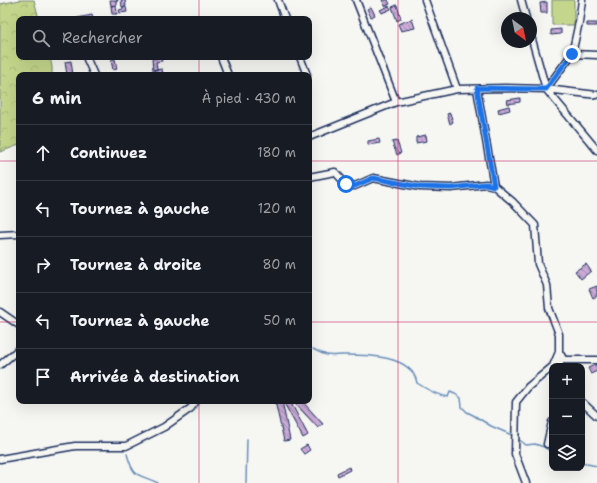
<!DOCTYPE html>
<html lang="fr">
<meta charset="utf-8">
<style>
:root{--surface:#171b24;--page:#242831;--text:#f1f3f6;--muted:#9ea1a6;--line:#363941}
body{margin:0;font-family:"Shantell Sans",sans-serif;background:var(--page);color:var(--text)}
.controls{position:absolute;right:12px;bottom:12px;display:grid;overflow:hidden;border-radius:8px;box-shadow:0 4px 16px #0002}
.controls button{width:36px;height:36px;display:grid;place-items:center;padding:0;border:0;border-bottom:1px solid var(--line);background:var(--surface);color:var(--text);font:20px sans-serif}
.compass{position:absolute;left:501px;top:12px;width:36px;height:36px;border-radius:50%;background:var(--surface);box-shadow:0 4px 16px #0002;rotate:147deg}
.stop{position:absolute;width:12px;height:12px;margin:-9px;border:3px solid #1a73e8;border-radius:50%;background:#fff}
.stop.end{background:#1a73e8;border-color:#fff;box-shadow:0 1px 4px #0008}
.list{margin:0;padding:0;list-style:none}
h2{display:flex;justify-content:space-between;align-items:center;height:52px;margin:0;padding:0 16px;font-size:17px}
h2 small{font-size:13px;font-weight:400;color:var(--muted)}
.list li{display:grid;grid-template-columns:26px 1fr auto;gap:12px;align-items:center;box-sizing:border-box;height:56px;padding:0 16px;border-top:1px solid var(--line)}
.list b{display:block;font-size:15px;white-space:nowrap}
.list em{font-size:13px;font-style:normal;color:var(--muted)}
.icon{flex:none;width:22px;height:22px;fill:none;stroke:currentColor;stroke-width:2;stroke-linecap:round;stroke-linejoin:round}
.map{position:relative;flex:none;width:597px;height:483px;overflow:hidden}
.search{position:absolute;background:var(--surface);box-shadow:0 4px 16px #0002;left:16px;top:16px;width:296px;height:44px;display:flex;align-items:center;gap:10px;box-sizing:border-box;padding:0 14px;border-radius:8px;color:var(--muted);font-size:15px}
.panel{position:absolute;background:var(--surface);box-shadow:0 4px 16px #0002;left:16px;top:72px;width:296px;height:332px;border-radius:8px}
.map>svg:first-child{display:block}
.forest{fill:url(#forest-crowns);stroke:#708274}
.pitch{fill:#c4d68b;stroke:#708274}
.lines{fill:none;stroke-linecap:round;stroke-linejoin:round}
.stream{stroke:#688eba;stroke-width:1.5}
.building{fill:url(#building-back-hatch);stroke:#1b2f5e}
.minor-casing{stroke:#1b2f5e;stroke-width:9}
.minor{stroke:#f6f6f2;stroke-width:6}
.route{stroke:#1a73e8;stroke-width:5}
.grid{fill:none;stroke:#c2185b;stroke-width:1;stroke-opacity:0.55}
</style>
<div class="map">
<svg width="597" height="483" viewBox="0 0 597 483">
<defs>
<pattern id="forest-crowns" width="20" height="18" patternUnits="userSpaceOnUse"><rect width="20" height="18" fill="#c4d68b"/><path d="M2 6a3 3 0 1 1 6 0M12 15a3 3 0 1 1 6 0" fill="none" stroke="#a8b87a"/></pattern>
<pattern id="building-back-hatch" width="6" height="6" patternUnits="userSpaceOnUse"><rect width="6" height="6" fill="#cbabd6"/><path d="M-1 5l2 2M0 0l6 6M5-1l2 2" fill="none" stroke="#a48cb1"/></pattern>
</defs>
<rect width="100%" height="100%" fill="#f6f6f2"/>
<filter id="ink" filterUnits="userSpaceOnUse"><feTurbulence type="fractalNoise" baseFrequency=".025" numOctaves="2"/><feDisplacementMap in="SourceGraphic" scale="8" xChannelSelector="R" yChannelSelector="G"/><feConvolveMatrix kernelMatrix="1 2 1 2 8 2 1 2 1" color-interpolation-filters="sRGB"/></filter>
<g filter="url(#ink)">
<path class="forest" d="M20,0H34L39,19H19V57H50L52,67V75H19V145L0,152V4Z"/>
<path class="pitch" d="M552,0H574V25H552Z"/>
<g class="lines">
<path class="stream" d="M313,349C317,351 322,354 327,355C332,356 338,355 342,355C365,355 412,354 417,383C426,389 436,395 448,397L450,392L455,394L461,398L462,407L467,412L473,415L491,426L514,436
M517,438L526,445L535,444L544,447L552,452
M127,454C134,479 137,473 158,483
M582,463L597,466
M246,483L247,439"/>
</g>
<path class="building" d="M110,0H118V1H116V5L111,6Z
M121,0H125L126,6L122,7Z
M382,0H388L390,4L385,6Z
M547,2V13H541L540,3Z
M116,5L117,14H112L111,6Z
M397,5L401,19L397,21L392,7Z
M389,6L391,9L382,13L380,10Z
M123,7H126L127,12L120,13L119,10L123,9Z
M371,7L375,15L371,17L367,9Z
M92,15L93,19H78L77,18Z
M412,19L415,28L401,31L398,24Z
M587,23H597V26H587Z
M561,29V34L551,35V30Z
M161,57L162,61L156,62L157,69L153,70L152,59Z
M115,59L117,69L113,70L111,60Z
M71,61L73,75H67L65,62Z
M162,69L163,75H155L154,70Z
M153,71L154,75H147L146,72Z
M520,98V102L508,104L507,100Z
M509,106L510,110L499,113L498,109Z
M450,113L453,122L450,124L447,114Z
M426,135L427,141L416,143V137Z
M379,139L380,143L368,145V141Z
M397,141L401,153L397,155L392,142Z
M586,264L591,271L581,279L575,271Z
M597,286V296L593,298L589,289Z
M597,364V371L591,374L588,368Z
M275,401H282L290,440L284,441Z
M283,401H290L308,435L303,438Z
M293,401H302L323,424L318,428Z
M307,445L310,450L304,454L300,449Z
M349,467L350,470L338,476L337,473Z"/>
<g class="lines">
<defs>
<path id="minor" d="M278,0L285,19
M356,0L396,102
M425,0L457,89
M521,0L526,18
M531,36L546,89L597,150
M572,54L597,55
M86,57L94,75
M221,57L228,75
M300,57L307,75
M477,89L494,186
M546,89L572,54L579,22L582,0
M309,137L396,102L457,89L505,88L546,89L597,95
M309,177L335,172L346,184L355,186L373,178L420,187L451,188L486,184L494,186L513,202L535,225L538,264L547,285L549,308L559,334V352L553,366
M0,235L19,234
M0,312L19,325
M0,365L19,349
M560,366L559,352L564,360H597
M582,402L597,416
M547,444L552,422
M0,459L75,446H126L164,427L191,408L196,401
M526,483L515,454L516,402L528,387L552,367"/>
</defs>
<use href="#minor" class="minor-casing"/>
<use href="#minor" class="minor"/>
</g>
</g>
<g class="lines" filter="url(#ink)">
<path class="route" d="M346,184L355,186L373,178L420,187L451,188L486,184L494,186L477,88L546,89L572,54"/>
</g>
<path class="grid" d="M199,0V19M398,0V483M199,57V75M0,161H19M309,161H597M0,322H19M309,322H597M199,401V483"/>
</svg>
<div class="controls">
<button>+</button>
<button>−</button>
<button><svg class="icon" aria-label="layers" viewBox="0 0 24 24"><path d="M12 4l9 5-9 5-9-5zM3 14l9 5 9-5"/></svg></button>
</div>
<svg class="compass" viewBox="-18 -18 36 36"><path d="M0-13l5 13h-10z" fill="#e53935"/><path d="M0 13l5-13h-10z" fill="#9ea1a6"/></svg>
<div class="stop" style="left:346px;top:184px"></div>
<div class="stop end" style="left:572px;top:54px"></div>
<div class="search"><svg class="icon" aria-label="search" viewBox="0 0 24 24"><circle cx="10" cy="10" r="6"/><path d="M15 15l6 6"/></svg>Rechercher</div>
<section class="panel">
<h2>6 min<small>À pied · 430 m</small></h2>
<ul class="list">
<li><svg class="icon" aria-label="ahead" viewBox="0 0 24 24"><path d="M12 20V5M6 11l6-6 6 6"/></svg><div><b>Continuez</b></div><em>180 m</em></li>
<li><svg class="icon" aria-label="left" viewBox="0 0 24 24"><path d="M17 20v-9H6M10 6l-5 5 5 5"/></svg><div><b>Tournez à gauche</b></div><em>120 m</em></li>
<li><svg class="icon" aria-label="right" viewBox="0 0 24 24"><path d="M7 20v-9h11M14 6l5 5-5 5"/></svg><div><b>Tournez à droite</b></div><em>80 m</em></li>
<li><svg class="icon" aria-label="left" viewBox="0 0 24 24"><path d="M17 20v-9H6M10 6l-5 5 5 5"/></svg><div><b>Tournez à gauche</b></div><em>50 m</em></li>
<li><svg class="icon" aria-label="arrive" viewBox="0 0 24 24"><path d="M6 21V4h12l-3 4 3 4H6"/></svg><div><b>Arrivée à destination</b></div></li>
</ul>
</section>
</div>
